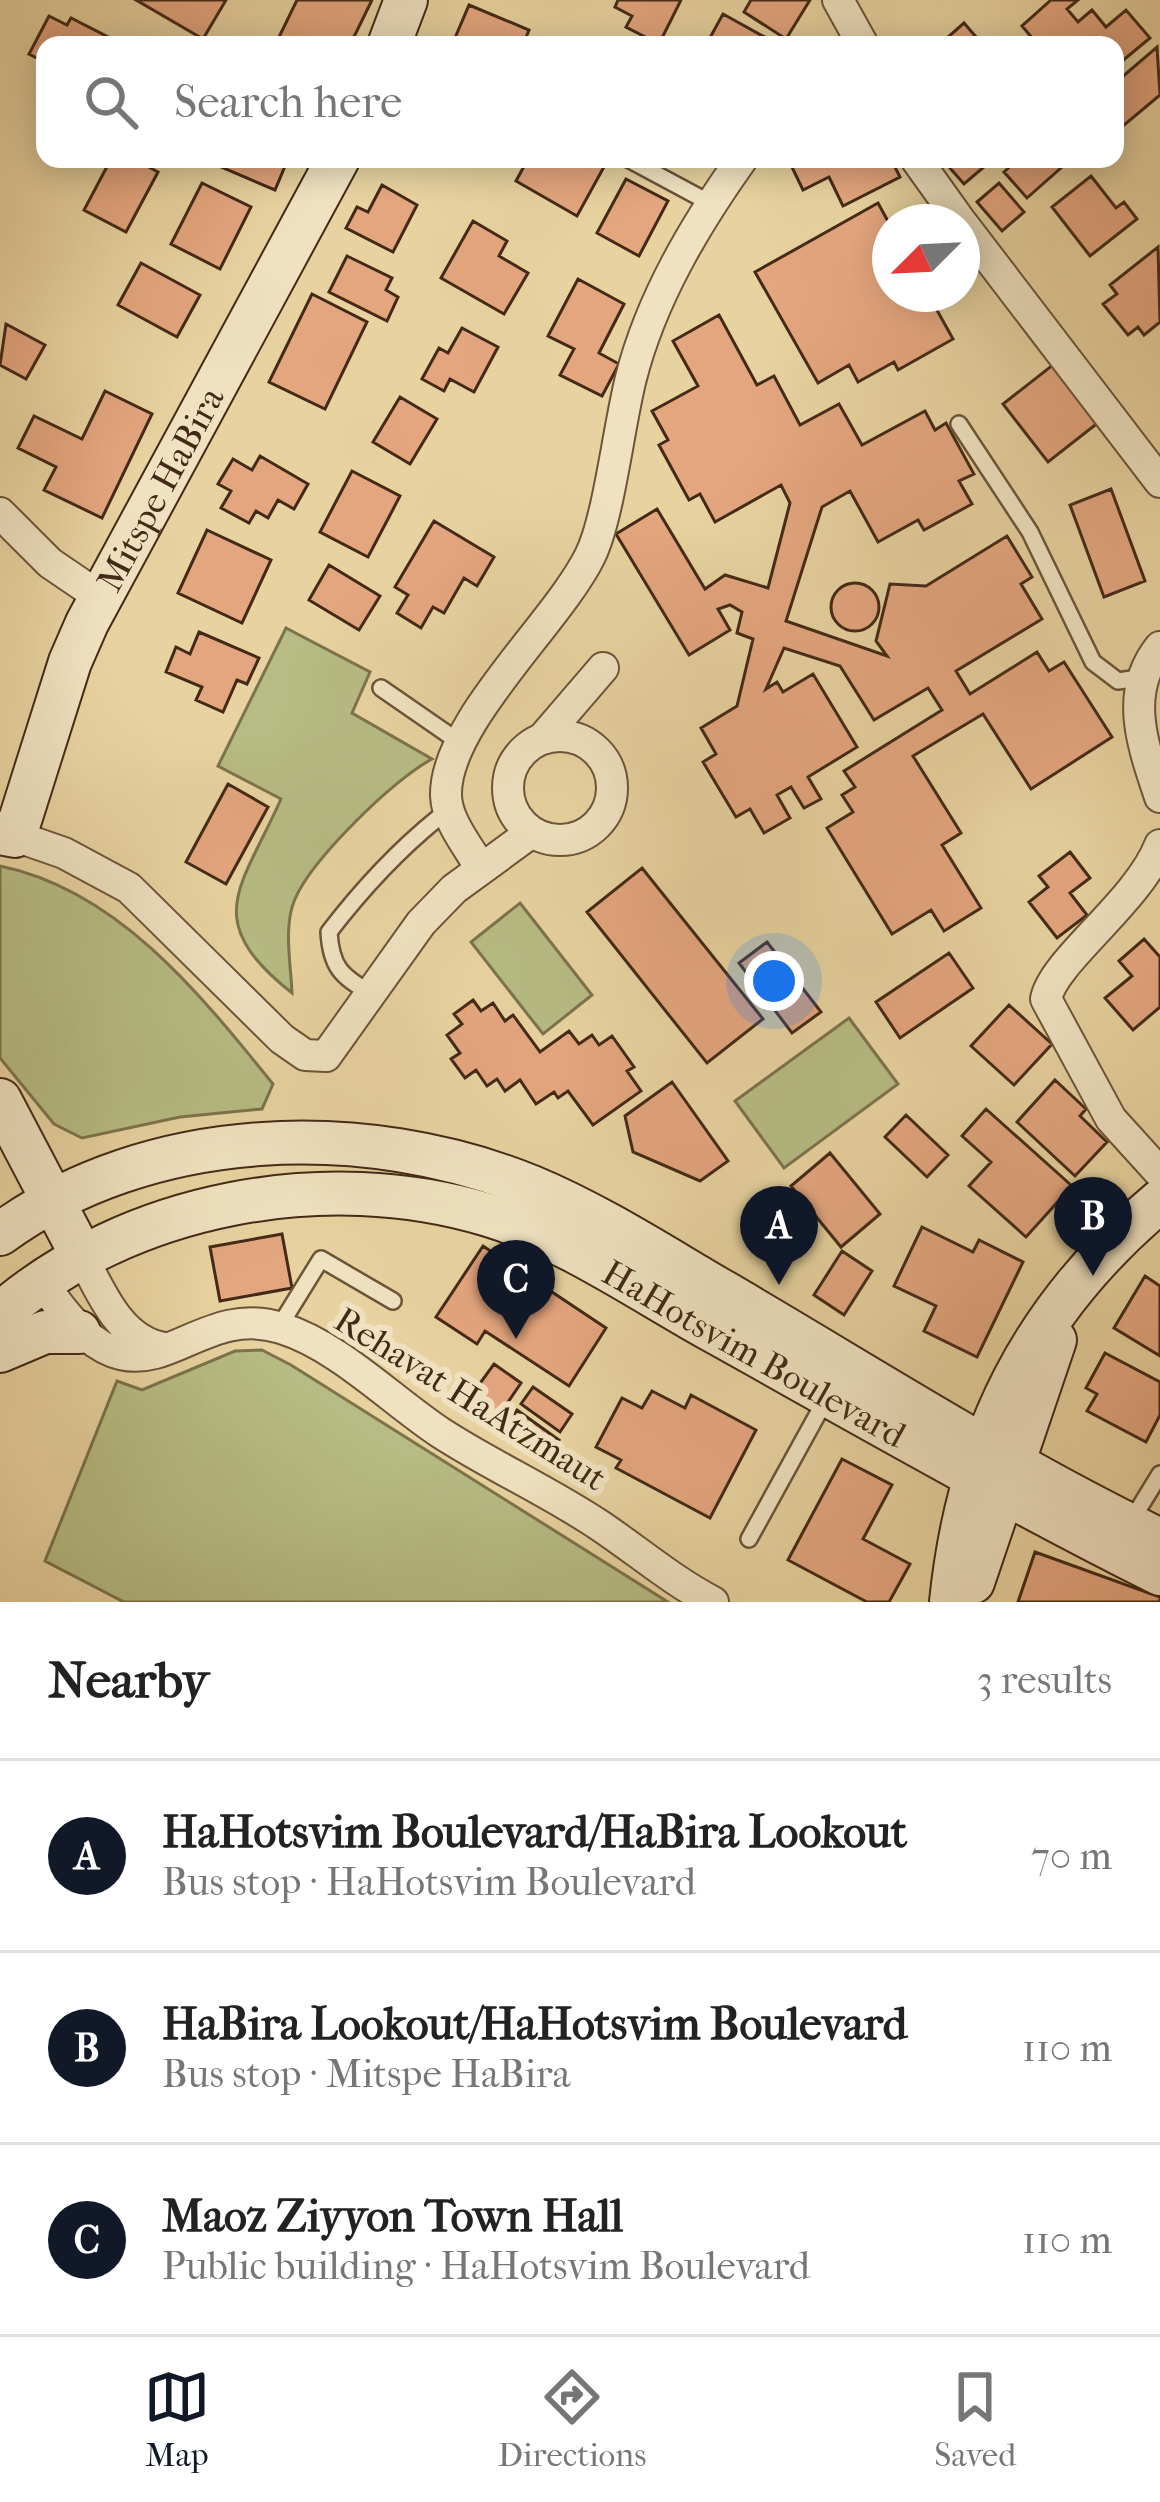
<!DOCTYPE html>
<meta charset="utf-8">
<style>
:root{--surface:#fff;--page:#f6f6f6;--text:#222;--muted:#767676;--line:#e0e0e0;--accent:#111827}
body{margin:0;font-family:"IM FELL French Canon",serif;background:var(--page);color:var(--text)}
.compass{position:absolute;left:872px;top:204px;width:108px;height:108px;border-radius:50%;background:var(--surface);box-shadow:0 6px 30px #0003;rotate:246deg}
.you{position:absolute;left:774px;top:981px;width:42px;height:42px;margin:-30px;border:9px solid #fff;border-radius:50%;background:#1a73e8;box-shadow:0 0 0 18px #1a73e833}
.badge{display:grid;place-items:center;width:78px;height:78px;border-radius:50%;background:var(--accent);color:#fff;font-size:39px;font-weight:700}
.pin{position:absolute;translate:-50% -99px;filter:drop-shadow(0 3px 6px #0008)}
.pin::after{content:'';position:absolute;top:63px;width:42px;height:36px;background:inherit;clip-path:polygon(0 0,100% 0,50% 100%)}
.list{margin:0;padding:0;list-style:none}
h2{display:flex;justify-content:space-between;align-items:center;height:156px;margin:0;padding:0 48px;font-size:51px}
h2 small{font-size:39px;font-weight:400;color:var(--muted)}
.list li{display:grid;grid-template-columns:78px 1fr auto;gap:36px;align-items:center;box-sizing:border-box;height:192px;padding:0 48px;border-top:3px solid var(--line)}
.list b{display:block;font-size:45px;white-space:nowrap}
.list p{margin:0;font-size:39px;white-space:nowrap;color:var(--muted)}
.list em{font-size:39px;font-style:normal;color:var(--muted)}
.icon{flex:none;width:66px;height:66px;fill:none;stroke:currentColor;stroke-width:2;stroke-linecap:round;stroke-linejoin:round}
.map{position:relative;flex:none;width:1160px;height:1602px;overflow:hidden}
.search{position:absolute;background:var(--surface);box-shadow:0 6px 30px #0003;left:36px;right:36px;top:36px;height:132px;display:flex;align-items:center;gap:30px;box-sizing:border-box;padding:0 42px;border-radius:24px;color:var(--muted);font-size:45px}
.sheet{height:732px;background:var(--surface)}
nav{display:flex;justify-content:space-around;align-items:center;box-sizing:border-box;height:168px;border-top:3px solid var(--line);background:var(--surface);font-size:33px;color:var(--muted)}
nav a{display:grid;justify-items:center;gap:6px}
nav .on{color:var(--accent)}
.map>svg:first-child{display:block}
.green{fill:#b6bc83;stroke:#7c734d;stroke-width:3}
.building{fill:#e4a67f;stroke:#432a17;stroke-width:3}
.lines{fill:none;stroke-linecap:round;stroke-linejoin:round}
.lane-casing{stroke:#6c5439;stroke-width:20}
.street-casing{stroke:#6c5439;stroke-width:34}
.secondary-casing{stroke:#432a17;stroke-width:46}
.lane{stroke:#f0e2c1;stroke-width:15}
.street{stroke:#f0e2c1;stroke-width:30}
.secondary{stroke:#f0e2c1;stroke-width:42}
.labels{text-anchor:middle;stroke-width:12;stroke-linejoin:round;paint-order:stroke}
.street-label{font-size:36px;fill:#432a17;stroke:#f0e2c1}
</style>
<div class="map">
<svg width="1160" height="1602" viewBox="0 0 1160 1602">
<rect width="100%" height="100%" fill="#e8d3a0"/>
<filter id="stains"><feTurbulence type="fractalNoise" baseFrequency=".00167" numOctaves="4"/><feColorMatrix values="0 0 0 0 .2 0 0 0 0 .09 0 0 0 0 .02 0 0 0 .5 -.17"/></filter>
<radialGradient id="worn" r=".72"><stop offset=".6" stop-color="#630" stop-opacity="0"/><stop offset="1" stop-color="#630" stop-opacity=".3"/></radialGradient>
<path class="green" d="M286,628L370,672L352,713L432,759C394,779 312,859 295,899C283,926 291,965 292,993C200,920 241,889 281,799L218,766Z
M0,866C118,890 201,995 273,1084L262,1109L180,1117L82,1138L54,1124L0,1058Z
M520,903L592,995L543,1034L471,942Z
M849,1018L898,1084L784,1168L735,1101Z
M262,1350L291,1365L668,1602H124L45,1561L117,1381L142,1390L235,1351Z"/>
<path class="building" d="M136,0H226L203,39Z
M297,0H372L350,45H296L279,37Z
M618,0H681L659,44L626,27L632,16L615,7Z
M751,0H810L786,39L744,12Z
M1051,0H1078L1067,9L1078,22L1092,10L1106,27L1126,10L1150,38L1115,67V45H1038L1022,26Z
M469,5L529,30L523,45H452Z
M723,14L779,45H706Z
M49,16L67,25L71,18L114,40L112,45H45V62L29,54Z
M964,23L983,45H939Z
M1157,47L1160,95L1123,126L1115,117V83Z
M111,159H134L158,172L126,232L84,210Z
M216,159H288L275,190L214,164Z
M528,159H595L605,165L577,216L516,181Z
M788,159H891L900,177L843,206L829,177L803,190Z
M942,159H979L985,166L964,184Z
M1018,159H1071L1027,198L1004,172Z
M1091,176L1116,208L1124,202L1137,219L1090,256L1052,207Z
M626,179L668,201L639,256L597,233Z
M202,183L251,207L220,269L171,244Z
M999,183L1024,212L1002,231L977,202Z
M382,185L417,205L393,252L346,228L357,207L368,212Z
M878,203L890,225V294H928L953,339L898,370L894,362L858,382L849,365L818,383L755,272Z
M473,221L507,241L499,256L528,273L504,314L441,278Z
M1158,247L1160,322L1144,335L1138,327L1128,335L1103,304L1117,294L1110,285Z
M347,256L392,278L386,290L398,297L387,321L329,292Z
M141,263L200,295L177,337L118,305Z
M578,279L624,304L599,353L619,364L602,396L560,375L574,349L548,336Z
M312,294L367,322L325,409L269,382Z
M719,315L757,385L774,376L800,425L839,404L862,445L925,411L935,430L946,423L974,474L959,481L972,504L924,530L918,520L878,542L850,491L822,507L786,621L887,656L876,641L890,584L926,586L1007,536L1032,577L1021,584L1042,619L956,671L970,694L1037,652L1049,671L1064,662L1112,737L1031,789L983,714L913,756L961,833L942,845L981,908L944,931L931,910L892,934L827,828L853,812L842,795L855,787L844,771L942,710L928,688L874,720L840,666L784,648L766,689L777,682L783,692L813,674L857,747L808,777L821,799L804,808L791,787L777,795L790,818L764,833L750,809L736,817L703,762L716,754L701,728L737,706L753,639L737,633L742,612L730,605L718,609L730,630L689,655L616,534L657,509L705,589L725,575L768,588L790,503L781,485L715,522L700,494L689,500L659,445L668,440L652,411L698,386L673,341Z
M6,324L45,345L26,379L0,365Z
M462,328L498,347L474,392L450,379L444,391L422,379L439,348L448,353Z
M1054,364L1099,422L1048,462L1003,404Z
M105,391L152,414L102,518L44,490L56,467L18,448L34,416L82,439Z
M400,397L437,419L410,464L373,442Z
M260,456L308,484L294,509L278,500L268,518L256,511L249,523L221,508L231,491L218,484L233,459L252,470Z
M352,471L400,496L368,557L320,532Z
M1111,489L1145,581L1104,597L1070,505Z
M434,521L494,557L477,586L464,578L444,613L433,607L421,628L397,613L408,595L395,587Z
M207,530L271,560L242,623L178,593Z
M329,565L380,596L359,630L309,600Z
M831 607a24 24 0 1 1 48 0a24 24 0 1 1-48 0Z
M199,632L259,658L247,684L237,680L223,712L196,700L202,687L166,672L176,647L190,654Z
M228,784L268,807L226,884L186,862Z
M1070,852L1090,878L1070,893L1087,915L1057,938L1029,902L1048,887L1039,876Z
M642,868L763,1019L707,1063L587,912Z
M1144,939L1160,957V1007L1133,1030L1105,998L1132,976L1119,961Z
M767,942L821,1012L792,1033L739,963Z
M949,953L973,988L900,1038L876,1002Z
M473,1000L481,1011L493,1003L505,1021L513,1015L540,1052L569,1031L579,1044L592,1035L599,1045L612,1036L634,1067L627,1071L641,1091L593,1125L568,1091L558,1098L554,1092L536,1104L520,1080L505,1091L497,1079L487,1086L476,1070L465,1078L451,1059L460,1053L447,1035L462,1024L454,1014Z
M1009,1005L1052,1044L1014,1085L971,1046Z
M1055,1080L1086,1109L1080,1116L1107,1142L1075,1176L1017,1122Z
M672,1082L728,1161L700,1181L633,1152L625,1116Z
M986,1109L1072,1186L1026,1237L969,1186L991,1162L962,1136Z
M906,1115L948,1155L927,1177L885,1137Z
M830,1153L880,1214L841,1247L791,1186Z
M922,1227L973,1252L979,1240L1023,1262L977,1357L924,1331L936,1306L894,1286Z
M282,1234L292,1288L220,1301L210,1247Z
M483,1246L606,1328L569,1386L485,1331L477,1344L436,1317Z
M842,1251L872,1271L844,1315L814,1295Z
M1145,1276L1160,1286V1356L1114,1328Z
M1105,1353L1160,1382V1415L1146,1442L1087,1411L1097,1394L1086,1388Z
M494,1364L521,1383L493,1424L465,1404Z
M533,1387L572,1414L560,1432L521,1404Z
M652,1391L685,1408L691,1395L756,1430L710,1518L616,1468L621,1460L596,1447L622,1398L642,1408Z
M517,1410L559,1440L544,1460L503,1431Z
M842,1459L892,1485L863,1539L910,1564L889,1602H867L788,1560Z
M1035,1552L1160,1597V1602H1018Z"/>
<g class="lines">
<defs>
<path id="lane" d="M628,159L710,203
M959,424L1030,532L1093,662L1118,681L1139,678
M381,688L462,744
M370,993C341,976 331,967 329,932C362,889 396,852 438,818L453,821
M279,1327L321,1259L393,1301
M1130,1523L1160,1474
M749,1539L826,1399"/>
<path id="street" d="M838,0L863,45
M916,159L961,222
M962,223L1160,482
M0,513L50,563L100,597
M1160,647C1123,693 1143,746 1160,797
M508 788a52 52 0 1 1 104 0a52 52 0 1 1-104 0Z
M542,739L603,668
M15,836L64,853L129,888L282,1039L305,1055L326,1056L421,923L454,889L532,832
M1160,845C1138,902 1053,961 1046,999L1111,1119L1160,1173
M481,869C469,847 447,822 446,796C444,723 557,623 590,556C609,518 619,424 631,378C651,299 695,225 742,159
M83,1258C101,1293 121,1342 165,1348
M43,1283C143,1435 182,1297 281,1328C339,1346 391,1400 441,1433C492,1466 548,1491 599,1525C638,1551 671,1580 713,1602"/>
<g id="secondary">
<path d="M389,45L406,0"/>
<path id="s1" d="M0,833L15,836L70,662L87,623L338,159"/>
<path d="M0,1100L83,1258"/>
<path d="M0,1234C149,1125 365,1119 532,1187C599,1215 662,1256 724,1292C868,1376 1010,1468 1160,1540"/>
<path id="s2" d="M0,1314C128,1202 326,1166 488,1215C567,1239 641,1291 713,1331C862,1414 1008,1498 1160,1574"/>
<path d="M0,1351L45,1332H79"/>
<path d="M973,1582L1055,1340"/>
<path d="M951,1602C968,1436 1032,1308 1160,1201"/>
</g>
</defs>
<use href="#lane" class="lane-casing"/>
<use href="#street" class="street-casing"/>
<use href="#secondary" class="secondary-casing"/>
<use href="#lane" class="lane"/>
<use href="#street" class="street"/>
<use href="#secondary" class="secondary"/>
</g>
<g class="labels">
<g class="street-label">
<text dy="13" stroke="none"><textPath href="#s1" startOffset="393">Mitspe HaBira</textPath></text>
<text dy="13" stroke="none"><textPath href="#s2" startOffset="819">HaHotsvim Boulevard</textPath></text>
<text transform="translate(471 1398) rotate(32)" y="13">Rehavat HaAtzmaut</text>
</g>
</g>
<rect width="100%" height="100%" filter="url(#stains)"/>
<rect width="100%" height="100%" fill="url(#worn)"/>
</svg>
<svg class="compass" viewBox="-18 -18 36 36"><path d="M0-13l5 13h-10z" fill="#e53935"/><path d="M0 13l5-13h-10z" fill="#767676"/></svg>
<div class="you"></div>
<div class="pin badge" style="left:779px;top:1285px">A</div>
<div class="pin badge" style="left:1093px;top:1276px">B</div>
<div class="pin badge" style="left:516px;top:1339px">C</div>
<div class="search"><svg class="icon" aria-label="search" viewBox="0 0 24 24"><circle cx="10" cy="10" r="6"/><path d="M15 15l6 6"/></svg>Search here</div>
</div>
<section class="sheet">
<h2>Nearby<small>3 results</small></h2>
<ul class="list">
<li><span class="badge">A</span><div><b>HaHotsvim Boulevard/HaBira Lookout</b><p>Bus stop · HaHotsvim Boulevard</p></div><em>70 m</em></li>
<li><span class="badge">B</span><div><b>HaBira Lookout/HaHotsvim Boulevard</b><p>Bus stop · Mitspe HaBira</p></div><em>110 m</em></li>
<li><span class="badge">C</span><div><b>Maoz Ziyyon Town Hall</b><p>Public building · HaHotsvim Boulevard</p></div><em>110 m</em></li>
</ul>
</section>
<nav>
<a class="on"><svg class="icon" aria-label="map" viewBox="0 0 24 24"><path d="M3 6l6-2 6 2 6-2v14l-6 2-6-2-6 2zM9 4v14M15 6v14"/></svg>Map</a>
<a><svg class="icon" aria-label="directions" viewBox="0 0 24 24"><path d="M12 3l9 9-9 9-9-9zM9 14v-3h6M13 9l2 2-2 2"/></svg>Directions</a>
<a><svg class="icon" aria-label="saved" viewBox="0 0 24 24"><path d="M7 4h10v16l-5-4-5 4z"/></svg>Saved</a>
</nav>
